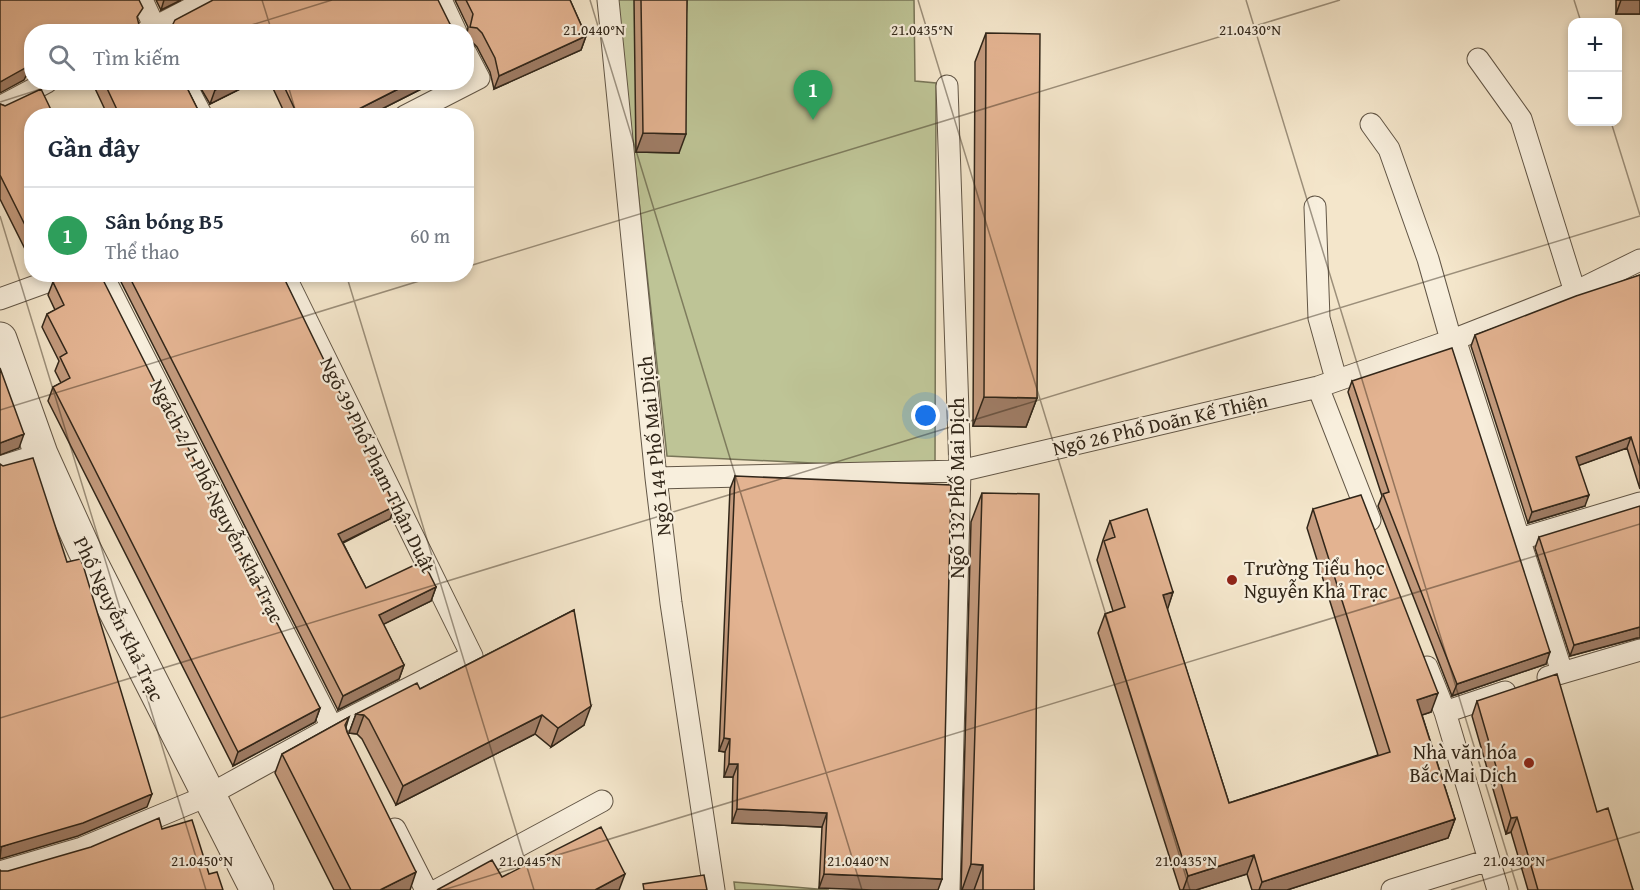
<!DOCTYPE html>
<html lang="vi">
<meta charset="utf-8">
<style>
:root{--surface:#fff;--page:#f2f2f3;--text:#1f2937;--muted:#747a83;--line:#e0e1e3;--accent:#8f2418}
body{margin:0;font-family:"Gentium Book Plus",serif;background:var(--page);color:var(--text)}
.controls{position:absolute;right:18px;top:18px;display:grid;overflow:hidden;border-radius:12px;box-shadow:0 3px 9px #0003}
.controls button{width:54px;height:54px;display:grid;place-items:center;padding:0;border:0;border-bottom:2px solid var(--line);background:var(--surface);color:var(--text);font:30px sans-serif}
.you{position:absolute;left:926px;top:416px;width:21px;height:21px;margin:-15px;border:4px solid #fff;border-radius:50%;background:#1a73e8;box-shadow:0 0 0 9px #1a73e833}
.badge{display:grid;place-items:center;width:39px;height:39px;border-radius:50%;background:var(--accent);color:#fff;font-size:20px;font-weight:700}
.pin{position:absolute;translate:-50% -50px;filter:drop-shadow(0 2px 3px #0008)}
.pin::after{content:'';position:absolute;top:32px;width:21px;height:18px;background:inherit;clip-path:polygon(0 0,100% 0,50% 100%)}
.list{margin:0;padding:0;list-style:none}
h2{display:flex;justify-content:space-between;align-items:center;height:78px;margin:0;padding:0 24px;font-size:26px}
h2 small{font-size:20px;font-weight:400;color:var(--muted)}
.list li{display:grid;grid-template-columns:39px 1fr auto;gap:18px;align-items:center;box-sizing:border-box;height:96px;padding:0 24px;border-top:2px solid var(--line)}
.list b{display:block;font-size:22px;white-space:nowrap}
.list p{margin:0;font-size:20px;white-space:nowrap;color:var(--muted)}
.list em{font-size:20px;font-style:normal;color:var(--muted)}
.icon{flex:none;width:33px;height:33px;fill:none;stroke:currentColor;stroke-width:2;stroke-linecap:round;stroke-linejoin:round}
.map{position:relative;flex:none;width:1640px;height:890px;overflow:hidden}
.search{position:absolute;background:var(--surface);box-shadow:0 3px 9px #0003;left:24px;top:24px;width:450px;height:66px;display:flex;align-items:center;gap:15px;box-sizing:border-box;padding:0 21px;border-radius:24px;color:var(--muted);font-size:22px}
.panel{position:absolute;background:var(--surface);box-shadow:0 3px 9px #0003;left:24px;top:108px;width:450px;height:174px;border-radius:24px}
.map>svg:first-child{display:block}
.green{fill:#bec496;stroke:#787558;stroke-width:1.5}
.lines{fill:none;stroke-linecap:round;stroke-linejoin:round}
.lane-casing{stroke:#625646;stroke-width:23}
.street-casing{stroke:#625646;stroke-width:35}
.lane{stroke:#f8efdd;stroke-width:21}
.street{stroke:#f8efdd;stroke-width:33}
.wall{fill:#c39a7d;stroke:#312619;stroke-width:1.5}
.shaded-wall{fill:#9f7d66;stroke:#312619;stroke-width:1.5}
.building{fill:#e3b391;stroke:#312619;stroke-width:1.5}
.ticks{fill:none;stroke:#312619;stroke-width:1.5;stroke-opacity:0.45}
.poi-dot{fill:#8f2418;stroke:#f8efdd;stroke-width:2}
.labels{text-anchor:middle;stroke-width:4.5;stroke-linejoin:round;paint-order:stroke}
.street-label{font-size:20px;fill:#312619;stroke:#f8efdd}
.poi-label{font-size:20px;fill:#312619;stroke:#f8efdd;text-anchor:start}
.ticks-label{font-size:15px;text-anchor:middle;fill:#312619;stroke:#f8efdd;stroke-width:4.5;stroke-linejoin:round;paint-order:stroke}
</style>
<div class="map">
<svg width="1640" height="890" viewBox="0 0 1640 890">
<rect width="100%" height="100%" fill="#f4e6cb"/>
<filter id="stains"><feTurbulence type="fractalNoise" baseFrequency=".00333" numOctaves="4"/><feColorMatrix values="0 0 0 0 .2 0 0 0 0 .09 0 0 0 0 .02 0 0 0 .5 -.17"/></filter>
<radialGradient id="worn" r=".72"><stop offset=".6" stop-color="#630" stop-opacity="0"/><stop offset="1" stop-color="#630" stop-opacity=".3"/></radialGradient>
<path class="green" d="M617,0H914L915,81L936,83L935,469L667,456Z
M734,882L829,890H735Z"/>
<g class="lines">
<defs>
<path id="lane" d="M142,0L157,32
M441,0L456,32
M608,0L656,478L671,603L714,890
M145,32L207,0
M1478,59L1521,119L1575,292
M184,82L202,116
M947,86L960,471L949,890
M0,107L47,82
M405,116L479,78L466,53
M1371,124L1389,149L1428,259L1451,340
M1315,207L1319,318L1336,379
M102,274L332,727
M0,299L69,274
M1455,339L1562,672
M1318,387L1370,520
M0,467L41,454
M656,478L960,471L1318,387L1455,339L1575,292L1640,260
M1520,539L1640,503
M1427,667L1445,712L1498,890
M1548,677L1640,650
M1445,712L1505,692
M395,829L426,890
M0,872L82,848L207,796L336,725L472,656L284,274
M437,890L602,801
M1392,890L1489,860"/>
<path id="street" d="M0,339L41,454L84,549L257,890"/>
</defs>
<use href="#lane" class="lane-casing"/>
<use href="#street" class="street-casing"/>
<use href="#lane" class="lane"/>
<use href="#street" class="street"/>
</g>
<path class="wall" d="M156,0H181L161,10Z
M455,0H570L586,36L581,50L494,89L490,72L477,47L472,42L466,41L468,27Z
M634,0H687L679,153L636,152Z
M1616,0H1640V14H1616Z
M986,33L1037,398L1026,427L973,426L975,62Z
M92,82H184L201,116H108Z
M197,82H254L210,104Z
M270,82H435L368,116H286Z
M0,104L32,116V263L0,199Z
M117,274H282L390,519L343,543L366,588L436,587L431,601L383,624L404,665L399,679L338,710Z
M1640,275V489L1627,448L1579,465L1585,506L1528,523L1471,346L1475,335Z
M53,282L320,708L315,722L233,766L48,401L53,387L61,383L55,371L59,361L42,327L47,314L55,310L48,295Z
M1352,381L1546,664L1452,696L1378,506L1382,496L1348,392Z
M735,476L942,879L819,888L822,827L732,823L733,777H724L725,752L719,751L730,489Z
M982,493L1034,890H961L971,522Z
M1313,509L1431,712L1422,715L1455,819L1448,838L1287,890H1252L1247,874L1196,890H1180L1098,633L1105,614L1113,611L1097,560L1103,540L1110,521L1173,592L1167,609L1229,803L1378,755L1307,528Z
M1539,537L1637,638L1570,656L1535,548Z
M574,610L584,725L551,747L535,734L396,805L362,739L357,734L349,733L356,714L420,689Z
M1477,701L1597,812L1633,890H1528L1511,832L1506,834L1472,716Z
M349,717L346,727L347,732L410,890H334L275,773L282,754Z"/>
<path class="shaded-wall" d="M164,0H181L161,10Z
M1621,0H1640V14H1616Z
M586,36L581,50L494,89L499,76Z
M32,62V73L26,76L24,80L0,93V82Z
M231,82H254L210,104L215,90Z
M412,82H435L368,116H345Z
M643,133L686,134L679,153L636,152Z
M984,397L1037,398L1026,427L973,426Z
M24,434L19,448L0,455V443Z
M1631,437L1627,448L1572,468L1576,457Z
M1589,495L1585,506L1528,523L1532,512Z
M395,506L390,519L333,547L338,534Z
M436,587L431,601L374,629L379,615Z
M1173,592L1167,611L1163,595Z
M1640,627V638H1637L1570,656L1574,645Z
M1550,652L1546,664L1452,696L1457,684Z
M404,665L399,679L338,710L343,696Z
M1438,693L1431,712L1410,719L1417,700Z
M591,706L584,725L551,747L558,728Z
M320,708L315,722L233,766L238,752Z
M356,714L364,715L357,734L349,733Z
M542,715L535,734L396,805L403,786Z
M724,738L730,739L725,752L719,751Z
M729,764H738L733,777H724Z
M152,794L147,807L78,836L0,859L1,847Z
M737,809L827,813L822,827L732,823Z
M1517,817L1511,832L1506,834L1511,818Z
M1455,819L1448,838L1287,890H1259L1262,882Z
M1254,855L1247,874L1196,890H1183L1188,876Z
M971,864L983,865L974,890H962Z
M416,872L410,890H380Z
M625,874L619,890H595Z
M824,874L942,879L938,890H873L819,888Z"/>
<path class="building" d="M0,0H139L143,8L137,17L139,25L149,31H161L172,26L175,20L213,0H438L450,24L454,29L462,31L32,32V62L28,63L29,66L0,82Z
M466,0H570L586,36L499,76L495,58L482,33L477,28L470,27L473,14Z
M641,0H687L686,134L643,133Z
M986,33L1040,34L1037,398L984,397Z
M104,82H184L201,116H120Z
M210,82H231L215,90Z
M282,82H412L345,116H298Z
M41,89L54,116H32V239L0,175V104L5,106Z
M70,274H100L320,708L238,752L53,387L70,378L60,357L67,353L47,314L64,305L53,282Z
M128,274H282L395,506L338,534L366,588L423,561L436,587L379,615L404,665L343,696Z
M1640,275V466L1631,437L1576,457L1589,495L1532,512L1475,335L1576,296Z
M1452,348L1550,652L1457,684L1383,494L1389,492L1352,381Z
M0,368L24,434L0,443Z
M33,458L67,562L80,559L83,565L152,794L83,823L0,847V464L3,466Z
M735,476L951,485L942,879L824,874L827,813L737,809L738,764H729L730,739L724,738Z
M982,493L1039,494L1034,890H983V865L971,864Z
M1361,495L1438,693L1417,700L1455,819L1262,882L1254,855L1188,876L1105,614L1125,607L1104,541L1115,537L1110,521L1147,509L1173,592L1163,595L1229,803L1390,752L1313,509Z
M1640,506V627L1574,645L1539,537Z
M574,610L591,706L558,728L542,715L403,786L369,720L364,715L356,714L417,683L420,689Z
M1557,674L1597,812L1608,808L1633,890H1538L1517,817L1511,818L1477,701Z
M349,717L345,725L347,732L416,872L380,890H351L282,754Z
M159,818L162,829L192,820L209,874L217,872L223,890H0V870L1,871H8L91,847Z
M601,827L625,874L595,890H437L492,860L502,877Z
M704,875L707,890H644L643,884Z"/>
<path class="ticks" d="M262,0L272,32M590,0L862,890M918,0L1190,890M1246,0L1518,890M1574,0L1581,22M229,32L332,0M287,82L297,116M0,102L63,82M1611,122L1640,215M0,216L206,890M466,267L1340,0M346,274L534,890M0,410L442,274M0,718L1640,216M443,890L1640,524M1451,890L1640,832"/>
<g class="poi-dot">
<circle cx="1232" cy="580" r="6"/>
<circle cx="1529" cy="763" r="6"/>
</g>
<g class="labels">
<g class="street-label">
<text transform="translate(1160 424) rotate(-13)" y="7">Ngõ 26 Phố Doãn Kế Thiện</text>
<text transform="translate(654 446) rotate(-96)" y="7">Ngõ 144 Phố Mai Dịch</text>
<text transform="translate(378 465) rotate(64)" y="7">Ngõ 39 Phố Phạm Thận Duật</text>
<text transform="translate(957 488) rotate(-90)" y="7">Ngõ 132 Phố Mai Dịch</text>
<text transform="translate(217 501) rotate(63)" y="7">Ngách 2/1 Phố Nguyễn Khả Trạc</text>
<text transform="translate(119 619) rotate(64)" y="7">Phố Nguyễn Khả Trạc</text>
</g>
<g class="poi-label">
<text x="1244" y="575">Trường Tiểu học<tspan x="1244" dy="23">Nguyễn Khả Trạc</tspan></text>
<text x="1517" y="759" text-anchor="end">Nhà văn hóa<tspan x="1517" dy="23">Bắc Mai Dịch</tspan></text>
</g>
</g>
<g class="ticks-label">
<text x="594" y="35">21.0440°N</text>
<text x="922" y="35">21.0435°N</text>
<text x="1250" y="35">21.0430°N</text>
<text x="202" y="866">21.0450°N</text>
<text x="530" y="866">21.0445°N</text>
<text x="858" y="866">21.0440°N</text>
<text x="1186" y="866">21.0435°N</text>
<text x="1514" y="866">21.0430°N</text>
</g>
<rect width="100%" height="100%" filter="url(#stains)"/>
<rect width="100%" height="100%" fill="url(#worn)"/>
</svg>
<div class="controls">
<button>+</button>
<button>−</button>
</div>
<div class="you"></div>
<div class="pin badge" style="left:813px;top:120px;background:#2e9e5b">1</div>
<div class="search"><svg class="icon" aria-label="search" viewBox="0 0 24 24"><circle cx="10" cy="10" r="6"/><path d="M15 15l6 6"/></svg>Tìm kiếm</div>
<section class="panel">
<h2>Gần đây<small></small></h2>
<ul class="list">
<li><span class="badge" style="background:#2e9e5b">1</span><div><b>Sân bóng B5</b><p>Thể thao</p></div><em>60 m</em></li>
</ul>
</section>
</div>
